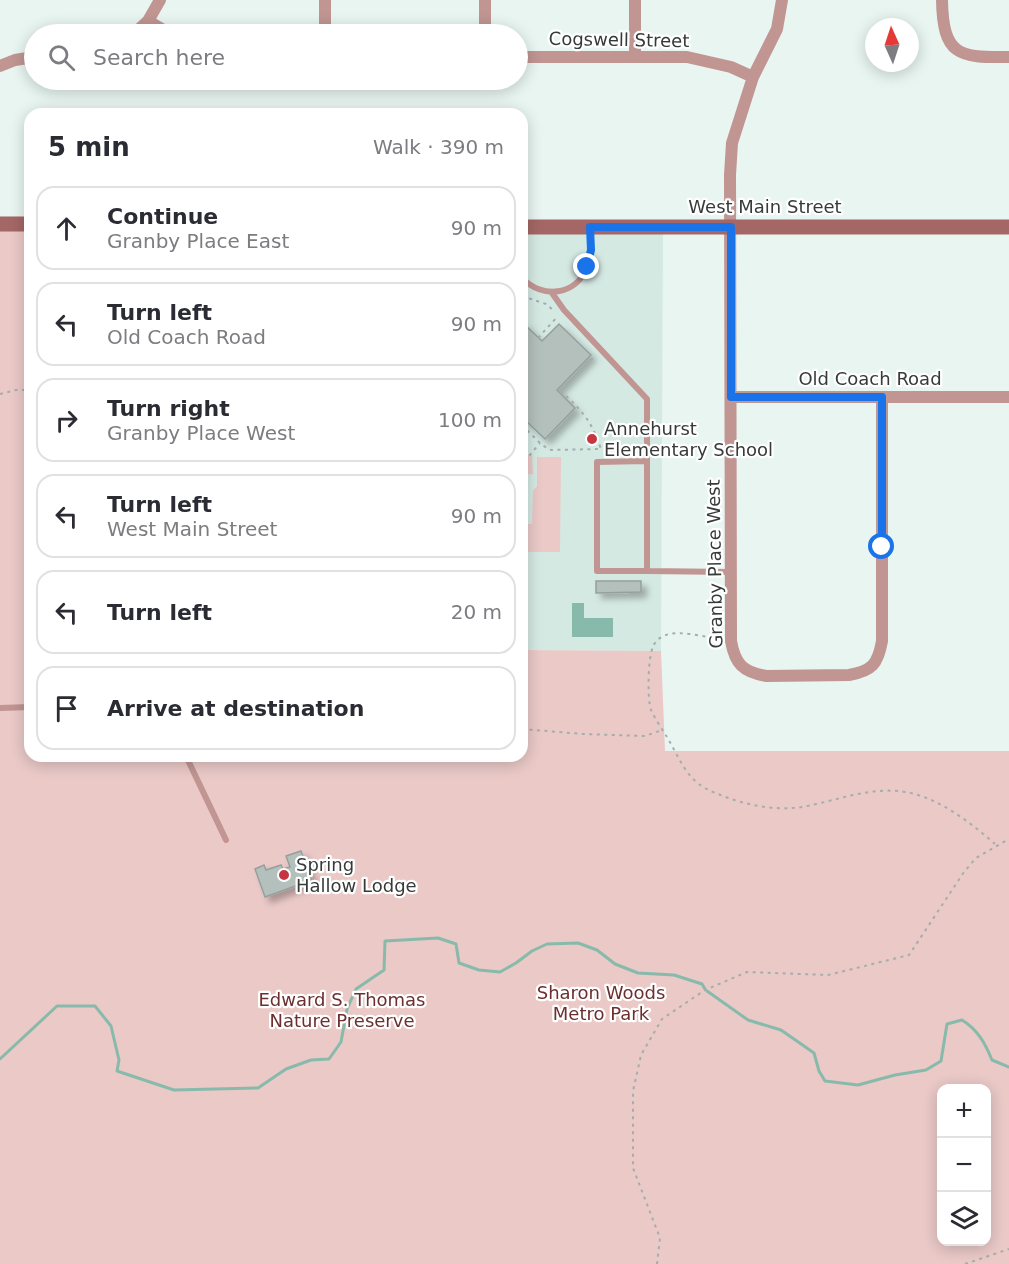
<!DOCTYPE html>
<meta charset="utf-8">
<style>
:root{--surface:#fff;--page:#f7f7f7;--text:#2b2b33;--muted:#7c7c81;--line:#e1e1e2}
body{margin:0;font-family:"DejaVu Sans",sans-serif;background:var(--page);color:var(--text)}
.controls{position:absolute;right:18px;bottom:18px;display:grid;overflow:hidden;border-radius:12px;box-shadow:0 3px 15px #0003}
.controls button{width:54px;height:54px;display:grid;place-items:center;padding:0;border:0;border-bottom:2px solid var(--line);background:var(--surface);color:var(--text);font:30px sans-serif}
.compass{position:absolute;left:865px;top:18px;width:54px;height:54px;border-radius:50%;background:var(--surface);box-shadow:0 3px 15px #0003;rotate:357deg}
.stop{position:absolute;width:18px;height:18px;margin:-14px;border:4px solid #1a73e8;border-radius:50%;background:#fff}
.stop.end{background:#1a73e8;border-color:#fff;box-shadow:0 2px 6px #0008}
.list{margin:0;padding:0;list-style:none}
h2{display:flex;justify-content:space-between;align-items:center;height:78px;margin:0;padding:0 24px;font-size:26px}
h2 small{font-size:20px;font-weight:400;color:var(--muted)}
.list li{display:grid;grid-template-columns:39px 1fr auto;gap:18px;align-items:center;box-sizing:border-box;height:84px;margin:0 12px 12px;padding:0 12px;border:2px solid var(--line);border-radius:18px}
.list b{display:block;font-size:22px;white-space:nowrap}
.list p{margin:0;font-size:20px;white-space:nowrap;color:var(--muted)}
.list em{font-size:20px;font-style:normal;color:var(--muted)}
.icon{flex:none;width:33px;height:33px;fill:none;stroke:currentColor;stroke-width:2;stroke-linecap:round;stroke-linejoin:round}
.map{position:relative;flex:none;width:1009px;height:1264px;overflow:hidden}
.search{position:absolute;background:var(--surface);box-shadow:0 3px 15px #0003;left:24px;top:24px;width:504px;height:66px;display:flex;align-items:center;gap:15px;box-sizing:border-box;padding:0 21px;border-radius:33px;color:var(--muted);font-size:22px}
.panel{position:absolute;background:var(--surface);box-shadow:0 3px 15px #0003;left:24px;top:108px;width:504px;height:654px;border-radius:18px}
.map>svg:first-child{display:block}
.built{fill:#d5e9e3}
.green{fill:#eac9c7;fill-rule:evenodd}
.water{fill:#88baab}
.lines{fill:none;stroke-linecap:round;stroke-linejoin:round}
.stream{stroke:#88baab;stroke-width:3}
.building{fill:#b4c0bc;stroke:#95a09d;stroke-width:1.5;filter:url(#shadow)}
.path{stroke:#a4aeac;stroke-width:2;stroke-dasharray:3 4.5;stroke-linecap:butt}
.service{stroke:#c09592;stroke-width:6}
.minor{stroke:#c09592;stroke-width:12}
.secondary{stroke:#a46765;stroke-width:15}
.route{stroke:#1a73e8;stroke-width:8}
.poi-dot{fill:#c63640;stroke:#fff;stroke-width:2}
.labels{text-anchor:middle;stroke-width:4.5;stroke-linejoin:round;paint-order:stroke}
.street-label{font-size:18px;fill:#363b3a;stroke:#fff}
.poi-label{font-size:18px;fill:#363b3a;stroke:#fff;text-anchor:start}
.park-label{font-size:18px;fill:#6b2f2f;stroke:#fff}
</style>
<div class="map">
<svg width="1009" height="1264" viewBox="0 0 1009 1264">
<defs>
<filter id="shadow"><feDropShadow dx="5.5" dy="5.5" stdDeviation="3" flood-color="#0004"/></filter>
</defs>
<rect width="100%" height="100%" fill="#e8f5f1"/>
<path class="built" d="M522,227H663L661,651L522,650Z"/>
<path class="green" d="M0,224H30V756H522V650L661,651L665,751H1009V1264H0ZM942,1088H986V1242H942Z
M532,455L533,474L522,475V456Z
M537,457H561L560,552H522V524H532L533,491L537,486Z"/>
<path class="water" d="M572,603H584V618H613V637H572Z"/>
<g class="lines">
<path class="stream" d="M707,991L748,1020L781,1030L814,1053L819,1071L825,1081L858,1085L895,1075L926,1070L941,1061L947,1024L962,1020C978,1030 985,1043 992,1060L1009,1067
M0,1059L57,1006H95L111,1026L119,1060L117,1071L174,1090L258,1088L286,1069L311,1060L329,1059L341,1042L347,1009L356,989L384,970L385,941L438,938L456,944L459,963L479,970L500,972L516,963L532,951L547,944L578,943L597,950L615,964L638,973L674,975L702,984L705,989"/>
</g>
<path class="building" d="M522,322L542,341L559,324L591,355L557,390L575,408L545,439L525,420H522Z
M596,581H641V592L596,593Z
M301,851L312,880L265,897L255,869L264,865L266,870L281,865L283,869L290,867L286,856Z"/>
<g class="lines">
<path class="path" d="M522,296L546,304L554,311
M538,338L558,316
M0,394L16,390H30
M522,425L542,445L551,450L601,449C591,420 583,412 561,391L595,356
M522,456H529L540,443
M720,639C706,637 679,630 666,635C660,637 655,641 653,647C648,657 647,699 651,710C655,719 662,729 667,737C678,755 685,777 705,788C732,802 771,812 802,807C836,801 870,786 905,792C938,797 971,823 995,844
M522,729L582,734L645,736L662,730
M657,1264L660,1238L633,1168V1091L641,1055L662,1019L705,990L747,972L828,975L909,955L964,872L976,858L1009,839
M965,1264L1009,1249"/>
<path class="service" d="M522,278C542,299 576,296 587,267C592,255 590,241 590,229
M552,293L564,310L647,399V571L730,572
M647,571H597V462L647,461
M0,708L30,707
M186,756L226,840"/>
<path class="minor" d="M782,0L777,29L753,77L732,143L730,175L731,641C735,664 743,672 766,676L849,675C872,671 878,664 882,641V397
M942,0C943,55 958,58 1009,57
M148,21L170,34
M134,34L148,21L160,0
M325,34V0
M485,34V0
M518,57H687L731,67L753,77
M635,57V0
M0,66L15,60L34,57
M731,397H1009"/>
<path class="secondary" d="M0,224H30
M522,227H1009"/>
</g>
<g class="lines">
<path class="route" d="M587,267L591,250L590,227H731V397H882V547"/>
</g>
<g class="poi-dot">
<circle cx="592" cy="439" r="6"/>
<circle cx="284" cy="875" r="6"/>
</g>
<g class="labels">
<g class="street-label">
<text transform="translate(619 40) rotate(1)" y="6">Cogswell Street</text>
<text x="765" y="213">West Main Street</text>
<text x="870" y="385">Old Coach Road</text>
<text transform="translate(715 564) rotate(-91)" y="6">Granby Place West</text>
</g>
<g class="poi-label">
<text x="604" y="435">Annehurst<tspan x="604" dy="21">Elementary School</tspan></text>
<text x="296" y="871">Spring<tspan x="296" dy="21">Hallow Lodge</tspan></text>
</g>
<g class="park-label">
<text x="601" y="999">Sharon Woods<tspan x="601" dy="21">Metro Park</tspan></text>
<text x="342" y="1006">Edward S. Thomas<tspan x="342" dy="21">Nature Preserve</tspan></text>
</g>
</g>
</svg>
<div class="controls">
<button>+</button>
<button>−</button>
<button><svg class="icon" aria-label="layers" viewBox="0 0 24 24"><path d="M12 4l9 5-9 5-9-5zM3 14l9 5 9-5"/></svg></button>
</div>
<svg class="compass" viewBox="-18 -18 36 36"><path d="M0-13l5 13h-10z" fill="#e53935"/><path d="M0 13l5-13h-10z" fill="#7c7c81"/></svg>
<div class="stop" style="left:882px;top:547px"></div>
<div class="stop end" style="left:587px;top:267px"></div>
<div class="search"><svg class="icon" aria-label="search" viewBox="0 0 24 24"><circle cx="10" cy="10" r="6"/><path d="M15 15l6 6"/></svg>Search here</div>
<section class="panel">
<h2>5 min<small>Walk · 390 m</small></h2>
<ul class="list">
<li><svg class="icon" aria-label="ahead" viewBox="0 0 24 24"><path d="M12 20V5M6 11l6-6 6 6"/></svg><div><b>Continue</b><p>Granby Place East</p></div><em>90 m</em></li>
<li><svg class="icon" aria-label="left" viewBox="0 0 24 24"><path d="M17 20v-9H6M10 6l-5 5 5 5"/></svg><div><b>Turn left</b><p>Old Coach Road</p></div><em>90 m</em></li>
<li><svg class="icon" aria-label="right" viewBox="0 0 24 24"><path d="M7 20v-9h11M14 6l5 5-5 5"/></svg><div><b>Turn right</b><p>Granby Place West</p></div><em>100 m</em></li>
<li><svg class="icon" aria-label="left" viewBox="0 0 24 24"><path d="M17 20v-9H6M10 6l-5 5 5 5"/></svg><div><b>Turn left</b><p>West Main Street</p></div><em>90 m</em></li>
<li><svg class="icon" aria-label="left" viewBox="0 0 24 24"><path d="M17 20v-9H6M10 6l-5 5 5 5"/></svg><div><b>Turn left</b></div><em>20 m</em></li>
<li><svg class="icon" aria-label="arrive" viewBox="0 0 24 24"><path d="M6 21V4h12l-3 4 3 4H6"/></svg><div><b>Arrive at destination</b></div></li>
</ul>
</section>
</div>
